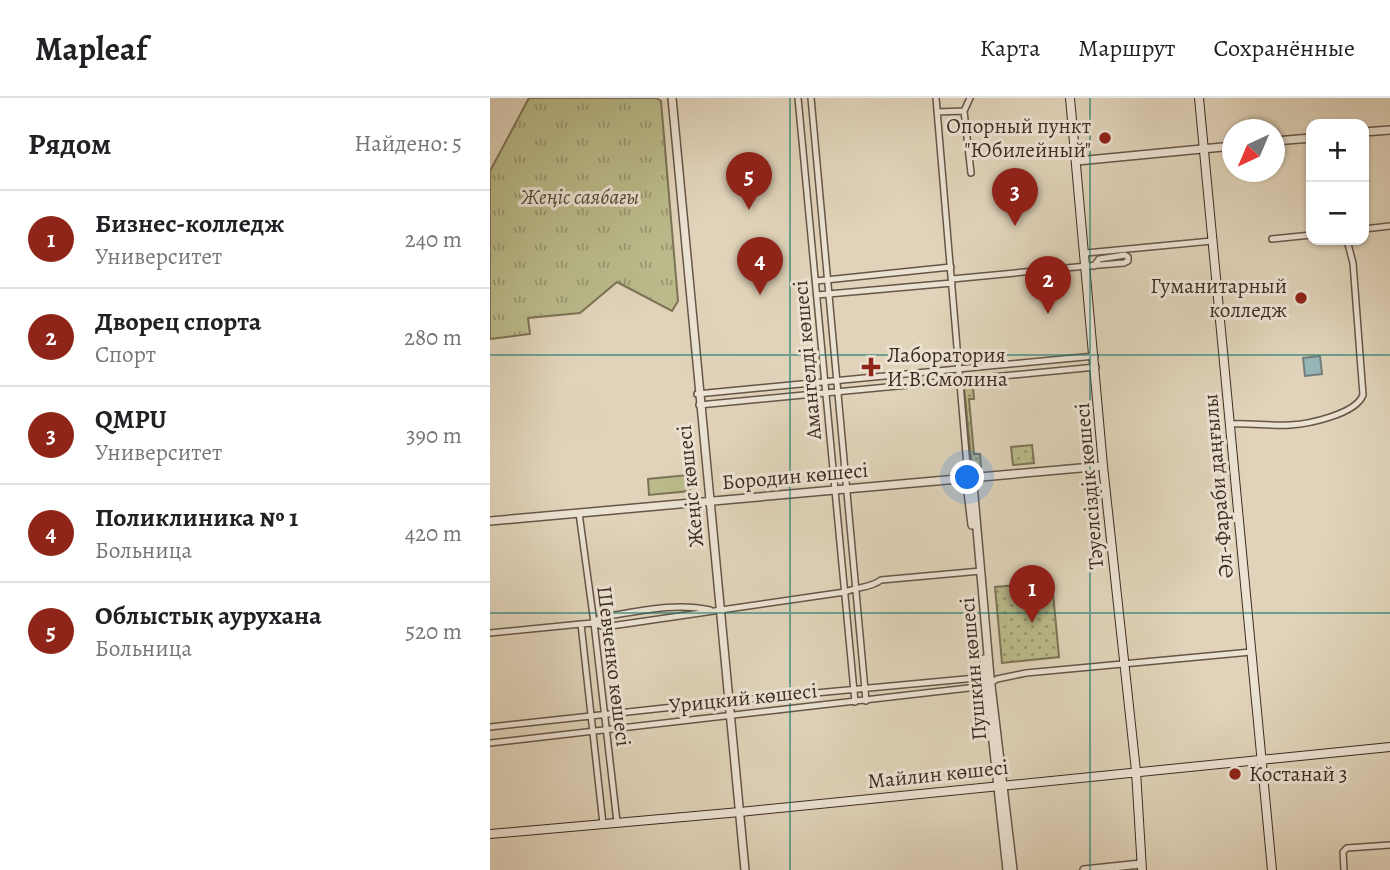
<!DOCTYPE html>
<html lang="ru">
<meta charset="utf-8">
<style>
:root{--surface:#fff;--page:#f6f6f6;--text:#202124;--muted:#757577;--line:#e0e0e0;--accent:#8f2418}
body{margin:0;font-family:Alegreya,serif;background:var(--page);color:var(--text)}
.controls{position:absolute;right:21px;top:21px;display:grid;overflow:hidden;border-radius:14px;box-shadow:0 2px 5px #0004}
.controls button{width:63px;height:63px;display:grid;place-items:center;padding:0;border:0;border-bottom:2px solid var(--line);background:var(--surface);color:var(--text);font:35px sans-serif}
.compass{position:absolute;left:732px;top:21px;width:63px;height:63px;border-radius:50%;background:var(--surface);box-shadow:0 2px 5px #0004;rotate:224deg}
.you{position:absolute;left:478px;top:380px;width:24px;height:24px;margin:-18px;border:5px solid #fff;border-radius:50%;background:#1a73e8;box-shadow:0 0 0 10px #1a73e833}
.badge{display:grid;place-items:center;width:46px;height:46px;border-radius:50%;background:var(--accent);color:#fff;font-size:23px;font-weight:700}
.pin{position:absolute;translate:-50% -58px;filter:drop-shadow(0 2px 4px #0008)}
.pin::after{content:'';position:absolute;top:37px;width:24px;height:21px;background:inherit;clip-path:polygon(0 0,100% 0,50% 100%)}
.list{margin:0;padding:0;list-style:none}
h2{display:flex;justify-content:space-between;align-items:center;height:91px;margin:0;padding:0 28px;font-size:30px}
h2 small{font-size:23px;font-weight:400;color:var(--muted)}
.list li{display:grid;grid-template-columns:46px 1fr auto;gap:21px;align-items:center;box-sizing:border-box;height:98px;padding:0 28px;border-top:2px solid var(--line)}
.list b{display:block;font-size:26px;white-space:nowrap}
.list p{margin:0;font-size:23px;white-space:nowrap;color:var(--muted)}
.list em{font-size:23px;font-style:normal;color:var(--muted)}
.map{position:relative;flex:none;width:900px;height:772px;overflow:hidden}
header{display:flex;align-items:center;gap:42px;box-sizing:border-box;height:98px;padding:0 35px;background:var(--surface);border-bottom:2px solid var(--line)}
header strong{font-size:33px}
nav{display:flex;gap:38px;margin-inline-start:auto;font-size:24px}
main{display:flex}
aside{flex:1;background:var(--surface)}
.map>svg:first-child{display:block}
.grass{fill:url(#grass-dots);stroke:#7c7356;stroke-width:2}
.park{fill:url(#park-tufts);stroke:#7c7356;stroke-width:2}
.pitch{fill:#baba8a;stroke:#7c7356;stroke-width:2}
.water{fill:#97b6b8;stroke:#737f7c;stroke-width:2}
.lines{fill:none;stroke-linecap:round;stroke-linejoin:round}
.minor-casing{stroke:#665648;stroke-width:8}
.tertiary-casing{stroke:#665648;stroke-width:10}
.secondary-casing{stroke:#3e2c23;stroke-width:10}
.minor{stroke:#ebe2d2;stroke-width:5}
.tertiary{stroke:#ebe2d2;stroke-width:7}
.secondary{stroke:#ebe2d2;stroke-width:8}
.grid{fill:none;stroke:#0f766e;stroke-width:2;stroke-opacity:0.55}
.poi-dot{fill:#8f2418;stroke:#ebe2d2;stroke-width:2.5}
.labels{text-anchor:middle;stroke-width:6;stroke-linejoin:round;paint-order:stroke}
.poi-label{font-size:21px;fill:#3e2c23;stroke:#ebe2d2;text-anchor:end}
.park-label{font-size:21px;font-style:italic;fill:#574838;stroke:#ebe2d2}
.street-label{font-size:21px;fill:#3e2c23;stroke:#ebe2d2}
</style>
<header>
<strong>Mapleaf</strong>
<nav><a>Карта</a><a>Маршрут</a><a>Сохранённые</a></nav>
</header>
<main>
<aside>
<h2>Рядом<small>Найдено: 5</small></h2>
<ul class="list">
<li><span class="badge">1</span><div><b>Бизнес-колледж</b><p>Университет</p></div><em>240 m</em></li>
<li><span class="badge">2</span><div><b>Дворец спорта</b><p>Спорт</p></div><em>280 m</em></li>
<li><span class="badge">3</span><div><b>QMPU</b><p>Университет</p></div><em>390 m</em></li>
<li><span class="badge">4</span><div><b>Поликлиника № 1</b><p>Больница</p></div><em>420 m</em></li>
<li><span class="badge">5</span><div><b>Облыстық аурухана</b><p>Больница</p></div><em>520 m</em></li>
</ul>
</aside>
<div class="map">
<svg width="900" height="772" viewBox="0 0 900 772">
<defs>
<pattern id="grass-dots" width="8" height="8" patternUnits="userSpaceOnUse" patternTransform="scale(1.75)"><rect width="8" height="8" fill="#baba8a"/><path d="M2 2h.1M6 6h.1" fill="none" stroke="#999770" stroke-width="1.8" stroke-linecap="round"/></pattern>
<pattern id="park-tufts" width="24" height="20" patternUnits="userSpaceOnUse" patternTransform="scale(1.75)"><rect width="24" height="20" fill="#baba8a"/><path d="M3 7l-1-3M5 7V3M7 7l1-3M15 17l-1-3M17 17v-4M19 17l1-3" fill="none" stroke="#999770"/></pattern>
</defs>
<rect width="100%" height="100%" fill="#e0d3b9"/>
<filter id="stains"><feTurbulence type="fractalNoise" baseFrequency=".00286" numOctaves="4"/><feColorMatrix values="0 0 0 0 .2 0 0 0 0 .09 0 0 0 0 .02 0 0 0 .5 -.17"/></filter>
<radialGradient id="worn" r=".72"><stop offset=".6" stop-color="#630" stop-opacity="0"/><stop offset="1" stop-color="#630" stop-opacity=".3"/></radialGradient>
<path class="grass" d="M483,288L484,301H479L484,356H490L491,369L482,370L474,289Z
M542,347L544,365L523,367L521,349Z
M562,484L569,559L512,565L505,489Z"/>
<path class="park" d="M39,0H166L171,3L188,203L182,213L127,184L90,215L38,220L40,236L0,241V73Z"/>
<path class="pitch" d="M198,377L200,393L159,397L158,381Z"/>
<path class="water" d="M830,258L832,276L815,278L813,260Z"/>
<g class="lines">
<defs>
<path id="minor" d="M308,0L365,604
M321,0L376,603
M446,0L477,368
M474,13L480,0
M447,14L474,13L481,75
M874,131L900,128
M782,141L821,137
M596,155L722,143
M462,181L597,168L634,165L638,163V159L635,157L609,161L604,168
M326,183L461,169
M327,197L462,185
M207,296L605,258
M209,307L606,269
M740,326C760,325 780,328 800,327C819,326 866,316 873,297L863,165L857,142
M89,415L104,525L127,724
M104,525L111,519C147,514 184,504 220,512
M91,526L113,726
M0,535L91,526L104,525L114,529L355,494C366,489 381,490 391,482L491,473
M0,629L239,603L497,579
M0,645L496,588L507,581L536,575L761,554
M854,772L853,754L857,750L900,747"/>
<path id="tertiary" d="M182,0C204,258 231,515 255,772
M874,34L900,32
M785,43L821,40
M587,63L743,48
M477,368L483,386L500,579L523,772
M476,376L482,427
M0,423L613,368
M494,561L517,772
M594,772L651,766"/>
<path id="secondary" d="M580,0L613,368L646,673L652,772
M709,0L782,772
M0,736L250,714L900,649"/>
</defs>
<use href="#minor" class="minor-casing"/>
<use href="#tertiary" class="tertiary-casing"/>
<use href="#secondary" class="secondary-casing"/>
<use href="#minor" class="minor"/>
<use href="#tertiary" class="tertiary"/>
<use href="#secondary" class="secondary"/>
</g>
<path class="grid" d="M300,0V772M600,0V772M0,257H900M0,515H900"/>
<g class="poi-dot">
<circle cx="615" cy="40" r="7"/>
<circle cx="811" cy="200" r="7"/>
<path d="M377.5 258.5h7v7h7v7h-7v7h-7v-7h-7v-7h7z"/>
<circle cx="745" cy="676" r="7"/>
</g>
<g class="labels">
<g class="poi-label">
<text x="601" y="35">Опорный пункт<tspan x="601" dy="24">"Юбилейный"</tspan></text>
<text x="797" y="195">Гуманитарный<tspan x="797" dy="24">колледж</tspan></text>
<text x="397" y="264" text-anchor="start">Лаборатория<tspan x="397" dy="24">И.В.Смолина</tspan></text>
<text x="759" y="683" text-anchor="start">Костанай 3</text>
</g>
<g class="park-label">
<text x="90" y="106">Жеңіс саябағы</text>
</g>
<g class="street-label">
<text transform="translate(317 262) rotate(-95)" y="7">Амангелді көшесі</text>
<text transform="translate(305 378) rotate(-5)" y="7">Бородин көшесі</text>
<text transform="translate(200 388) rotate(-96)" y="7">Жеңіс көшесі</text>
<text transform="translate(599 388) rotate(-95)" y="7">Тәуелсіздік көшесі</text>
<text transform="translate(728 388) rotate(-95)" y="7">Әл-Фараби даңғылы</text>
<text transform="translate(124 568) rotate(83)" y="7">Шевченко көшесі</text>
<text transform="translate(483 571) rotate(-95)" y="7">Пушкин көшесі</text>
<text transform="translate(253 600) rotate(-6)" y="7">Урицкий көшесі</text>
<text transform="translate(448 676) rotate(-6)" y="7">Майлин көшесі</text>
</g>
</g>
<rect width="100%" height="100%" filter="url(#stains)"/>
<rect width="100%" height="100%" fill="url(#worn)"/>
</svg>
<div class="controls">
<button>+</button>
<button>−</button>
</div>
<svg class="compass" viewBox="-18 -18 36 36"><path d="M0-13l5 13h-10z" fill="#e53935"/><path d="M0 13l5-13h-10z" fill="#757577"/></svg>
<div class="you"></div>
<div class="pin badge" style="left:542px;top:525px">1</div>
<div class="pin badge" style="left:558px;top:216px">2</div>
<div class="pin badge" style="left:525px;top:128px">3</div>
<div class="pin badge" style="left:270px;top:197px">4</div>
<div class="pin badge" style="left:259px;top:112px">5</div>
</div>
</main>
